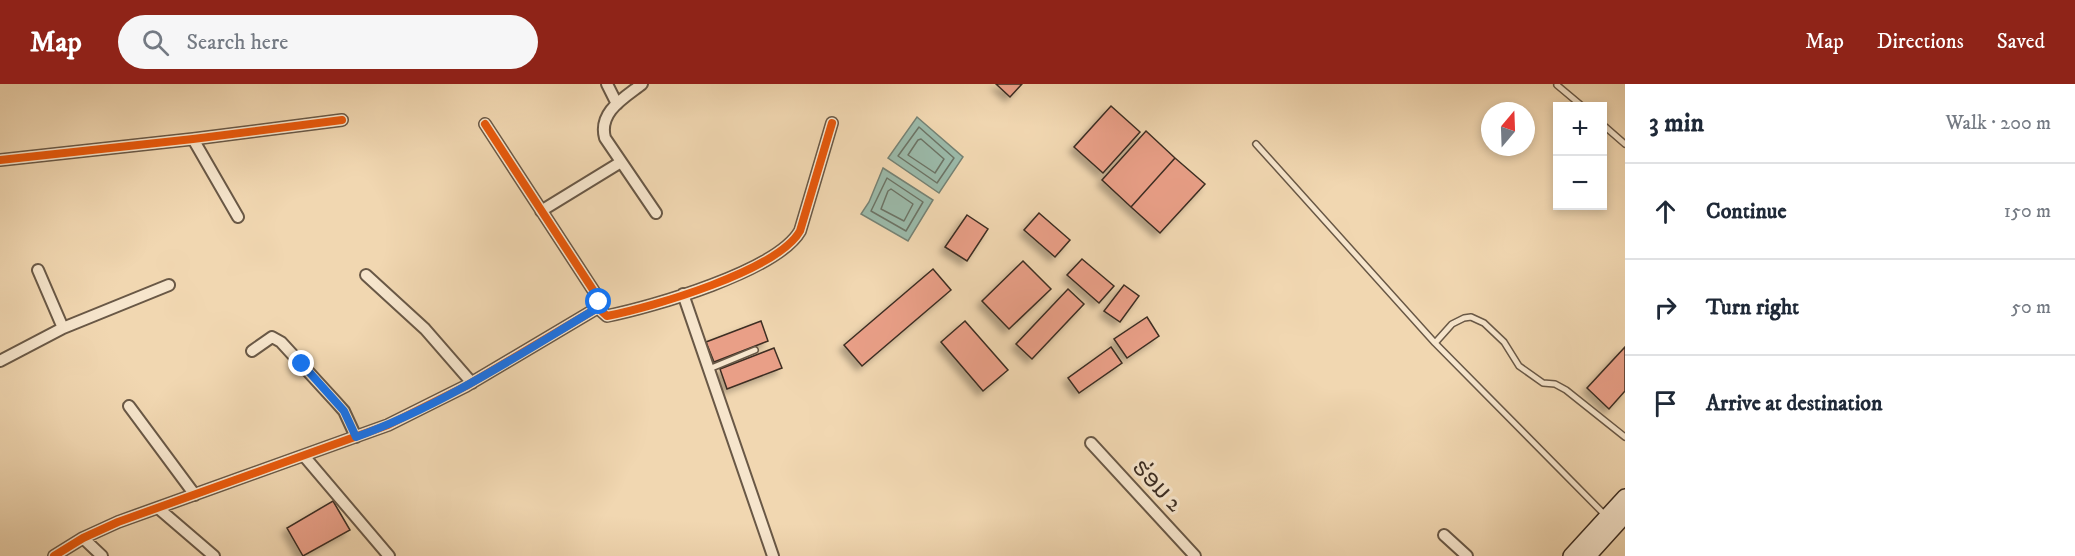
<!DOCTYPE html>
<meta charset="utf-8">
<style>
:root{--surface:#fff;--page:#f6f6f7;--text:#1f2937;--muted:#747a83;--line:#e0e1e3;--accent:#8f2418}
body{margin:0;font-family:"IM FELL DW Pica","Noto Sans Lao",serif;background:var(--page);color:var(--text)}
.controls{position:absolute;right:18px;top:18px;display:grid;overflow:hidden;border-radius:0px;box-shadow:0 3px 9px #0003}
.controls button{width:54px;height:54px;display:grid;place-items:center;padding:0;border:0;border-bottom:2px solid var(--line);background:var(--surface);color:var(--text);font:30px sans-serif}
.compass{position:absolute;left:1481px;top:18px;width:54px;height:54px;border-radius:50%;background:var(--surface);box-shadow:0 3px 9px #0003;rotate:19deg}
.stop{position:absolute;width:18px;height:18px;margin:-14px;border:4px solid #1a73e8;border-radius:50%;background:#fff}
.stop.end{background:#1a73e8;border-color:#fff;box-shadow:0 2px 6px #0008}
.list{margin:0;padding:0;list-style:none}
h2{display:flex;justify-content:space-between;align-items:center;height:78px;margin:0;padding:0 24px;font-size:26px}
h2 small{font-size:20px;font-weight:400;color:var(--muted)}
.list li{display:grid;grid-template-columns:39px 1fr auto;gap:18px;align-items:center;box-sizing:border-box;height:96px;padding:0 24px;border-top:2px solid var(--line)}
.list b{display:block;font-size:22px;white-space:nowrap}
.list em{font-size:20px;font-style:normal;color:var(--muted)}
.icon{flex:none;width:33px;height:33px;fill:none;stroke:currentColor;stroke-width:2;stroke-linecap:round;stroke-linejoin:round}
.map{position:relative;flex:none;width:1625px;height:472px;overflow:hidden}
header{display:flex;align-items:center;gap:36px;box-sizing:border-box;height:84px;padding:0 30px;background:var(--accent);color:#fff}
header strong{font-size:28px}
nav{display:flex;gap:33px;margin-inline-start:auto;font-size:21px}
.search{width:420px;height:54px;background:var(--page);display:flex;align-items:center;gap:15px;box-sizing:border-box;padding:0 21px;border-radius:33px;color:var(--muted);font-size:22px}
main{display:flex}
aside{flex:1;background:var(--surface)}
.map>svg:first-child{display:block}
.water{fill:#9bbaaa;stroke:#758274;stroke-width:1.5}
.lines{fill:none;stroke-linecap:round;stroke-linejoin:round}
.shore{stroke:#6c7466;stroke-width:1.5}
.building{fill:#e99f87;stroke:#3c2d22;stroke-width:1.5;filter:url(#shadow)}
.service-casing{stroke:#695846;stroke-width:8}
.minor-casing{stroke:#695846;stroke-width:14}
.secondary-casing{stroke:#3c2d22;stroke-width:18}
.service{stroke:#f6e5cc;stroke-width:5}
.minor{stroke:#f6e5cc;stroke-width:10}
.secondary{stroke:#f6e5cc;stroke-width:15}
.cycleway-casing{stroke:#f6e5cc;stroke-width:11}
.cycleway{stroke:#e8590c;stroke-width:8}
.route{stroke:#1a73e8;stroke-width:8}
.labels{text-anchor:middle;stroke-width:6;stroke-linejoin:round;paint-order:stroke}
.street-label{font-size:24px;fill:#3c2d22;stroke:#f6e5cc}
</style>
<header>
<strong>Map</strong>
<div class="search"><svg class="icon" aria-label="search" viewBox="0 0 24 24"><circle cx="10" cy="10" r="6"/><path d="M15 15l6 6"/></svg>Search here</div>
<nav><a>Map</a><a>Directions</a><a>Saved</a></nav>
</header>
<main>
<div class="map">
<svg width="1625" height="472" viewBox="0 0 1625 472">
<defs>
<filter id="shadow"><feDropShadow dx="-5" dy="5" stdDeviation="3" flood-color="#0004"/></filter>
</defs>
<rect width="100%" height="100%" fill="#f1d7b1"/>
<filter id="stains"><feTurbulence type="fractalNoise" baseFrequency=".00333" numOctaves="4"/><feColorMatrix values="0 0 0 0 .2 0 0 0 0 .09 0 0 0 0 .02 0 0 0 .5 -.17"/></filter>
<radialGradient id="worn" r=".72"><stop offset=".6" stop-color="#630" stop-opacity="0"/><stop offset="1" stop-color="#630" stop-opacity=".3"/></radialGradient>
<path class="water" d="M917,33L963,73L939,109L888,74Z
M883,84L933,116L908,157L861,130L869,118Z"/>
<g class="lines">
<path class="shore" d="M919,43L954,74L937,99L898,72Z
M921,55L944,75L935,89L908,71L918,56Z
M887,94L923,118L906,147L871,127Z
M891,105L913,120L904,137L881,125L888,107Z"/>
</g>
<path class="building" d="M996,0H1022L1010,13Z
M1111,22L1140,48L1103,89L1074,63Z
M1146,47L1175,74L1131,123L1102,96Z
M1175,74L1205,100L1160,149L1131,123Z
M1039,129L1070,156L1055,173L1024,146Z
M967,131L988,145L967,177L945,163Z
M1082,175L1114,202L1099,219L1067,191Z
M1023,177L1051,205L1009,245L982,217Z
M933,185L951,206L862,282L844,261Z
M1124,201L1139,212L1120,238L1104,227Z
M1068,205L1084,220L1032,275L1016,260Z
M1147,233L1159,252L1127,274L1114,255Z
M761,237L768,257L714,278L706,258Z
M965,237L1008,286L983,307L941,258Z
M1111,263L1122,279L1079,309L1068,294Z
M1625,263V307L1609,325L1587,304Z
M774,264L782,284L727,305L720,285Z
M333,417L350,446L303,472L287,444Z"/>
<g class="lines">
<defs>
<path id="service" d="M1557,1L1582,22
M1602,40L1625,60
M1256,60L1435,259L1606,432
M1435,259L1452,240L1464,234L1471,233L1484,239L1504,258L1519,282L1543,299L1555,300L1566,306L1625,353
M709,285L755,266"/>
<path id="minor" d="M607,0L617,20
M642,0C624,14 598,28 605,54L656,129
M193,55L238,133
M0,76L193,55L342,36
M541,127L621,78
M38,186L63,244
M366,191L425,245L472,299
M683,210L773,472
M597,223L607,232C652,223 777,187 800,147L832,39
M252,267L272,253L281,258L336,318L344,327L356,353
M0,277L63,244L169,201
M129,322L195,411
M1091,359L1195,472
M304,372L389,472
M158,424L214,472
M1444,451L1467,472
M83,454L102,472
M54,472L83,454L118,438L388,341L466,302L594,226L599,218V215L485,40"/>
<path id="secondary" d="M1571,472L1625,413
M1588,472L1625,431"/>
</defs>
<use href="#service" class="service-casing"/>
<use href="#minor" class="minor-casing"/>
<use href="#secondary" class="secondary-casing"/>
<use href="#service" class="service"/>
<use href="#minor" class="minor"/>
<use href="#secondary" class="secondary"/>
<defs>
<path id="cycleway" d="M0,76L193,55L342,36
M597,223L607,232C652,223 777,187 800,147L832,39
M54,472L83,454L118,438L388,341L466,302L594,226L599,218V215L485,40"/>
</defs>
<use href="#cycleway" class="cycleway-casing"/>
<use href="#cycleway" class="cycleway"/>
</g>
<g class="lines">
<path class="route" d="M302,280L344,327L356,353C441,322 517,272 594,226L599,218"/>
</g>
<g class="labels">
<g class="street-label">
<text transform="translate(1158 401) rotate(47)" y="8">ຮ່ອມ 2</text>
</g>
</g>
<rect width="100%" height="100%" filter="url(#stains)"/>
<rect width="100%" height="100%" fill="url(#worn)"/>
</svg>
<div class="controls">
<button>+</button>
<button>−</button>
</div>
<svg class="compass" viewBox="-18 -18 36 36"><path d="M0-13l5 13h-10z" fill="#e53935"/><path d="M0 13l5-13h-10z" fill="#747a83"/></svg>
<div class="stop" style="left:599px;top:218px"></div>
<div class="stop end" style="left:302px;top:280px"></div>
</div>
<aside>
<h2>3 min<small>Walk · 200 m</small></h2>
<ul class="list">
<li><svg class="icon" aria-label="ahead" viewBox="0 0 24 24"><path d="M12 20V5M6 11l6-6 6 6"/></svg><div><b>Continue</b></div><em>150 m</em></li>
<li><svg class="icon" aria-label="right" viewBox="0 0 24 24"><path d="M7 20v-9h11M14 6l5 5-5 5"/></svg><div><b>Turn right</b></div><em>50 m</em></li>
<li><svg class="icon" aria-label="arrive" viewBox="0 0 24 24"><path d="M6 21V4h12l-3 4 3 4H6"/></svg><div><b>Arrive at destination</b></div></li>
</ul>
</aside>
</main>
